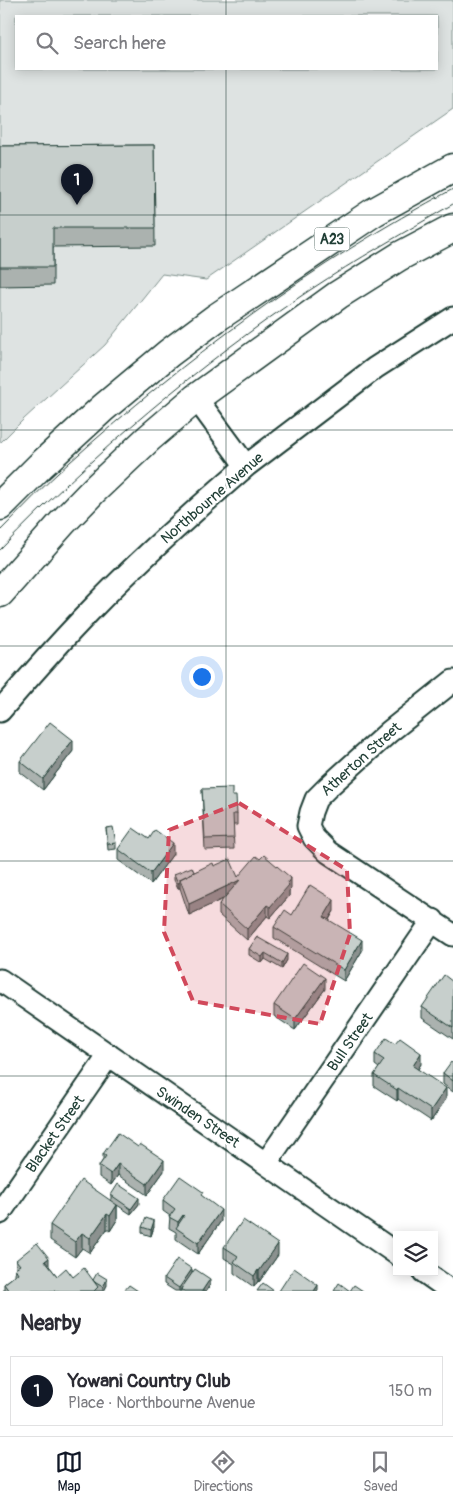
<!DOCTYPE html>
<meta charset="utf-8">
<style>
:root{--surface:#fff;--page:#f7f7f7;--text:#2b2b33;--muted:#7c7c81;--line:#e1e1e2;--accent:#111827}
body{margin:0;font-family:Pangolin,sans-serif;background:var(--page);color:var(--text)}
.controls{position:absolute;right:15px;bottom:15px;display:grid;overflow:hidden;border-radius:0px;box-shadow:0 2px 12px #0003}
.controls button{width:45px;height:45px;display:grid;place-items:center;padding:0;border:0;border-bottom:1px solid var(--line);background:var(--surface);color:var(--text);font:25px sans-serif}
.you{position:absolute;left:201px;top:676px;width:18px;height:18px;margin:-12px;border:4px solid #fff;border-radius:50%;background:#1a73e8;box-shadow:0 0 0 8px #1a73e833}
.badge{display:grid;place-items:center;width:32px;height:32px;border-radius:50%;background:var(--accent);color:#fff;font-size:16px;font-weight:700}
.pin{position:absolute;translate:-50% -41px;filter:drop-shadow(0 1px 2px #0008)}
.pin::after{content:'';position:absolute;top:26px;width:18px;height:15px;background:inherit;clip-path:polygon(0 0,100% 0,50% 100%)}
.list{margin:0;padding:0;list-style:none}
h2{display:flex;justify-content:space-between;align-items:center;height:65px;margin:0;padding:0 20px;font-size:21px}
h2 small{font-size:16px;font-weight:400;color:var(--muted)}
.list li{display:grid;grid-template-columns:32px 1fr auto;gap:15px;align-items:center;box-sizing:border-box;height:70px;margin:0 10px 10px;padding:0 10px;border:1px solid var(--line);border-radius:0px}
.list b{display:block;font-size:19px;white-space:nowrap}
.list p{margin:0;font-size:16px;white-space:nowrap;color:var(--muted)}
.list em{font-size:16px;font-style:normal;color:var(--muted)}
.icon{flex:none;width:28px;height:28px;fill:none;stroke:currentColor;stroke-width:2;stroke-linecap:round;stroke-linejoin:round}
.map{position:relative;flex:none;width:453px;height:1291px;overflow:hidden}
.search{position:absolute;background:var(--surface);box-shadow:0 2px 12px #0003;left:15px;right:15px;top:15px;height:55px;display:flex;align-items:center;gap:12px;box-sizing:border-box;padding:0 18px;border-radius:0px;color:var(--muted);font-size:19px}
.sheet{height:145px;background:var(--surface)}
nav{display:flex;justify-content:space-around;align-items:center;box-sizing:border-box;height:70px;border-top:1px solid var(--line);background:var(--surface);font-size:14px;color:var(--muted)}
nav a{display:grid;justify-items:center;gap:2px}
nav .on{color:var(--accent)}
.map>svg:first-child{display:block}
.green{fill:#dee3e2;stroke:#7e908b;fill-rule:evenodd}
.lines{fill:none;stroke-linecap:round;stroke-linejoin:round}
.street-casing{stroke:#1f3d34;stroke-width:25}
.highway-casing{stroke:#1f3d34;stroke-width:31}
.street{stroke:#fff;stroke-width:21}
.highway{stroke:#fff;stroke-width:28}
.tram{stroke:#1f3d34;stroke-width:1}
.wall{fill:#abb2af;stroke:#1f3d34}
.shaded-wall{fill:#8b918f;stroke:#1f3d34}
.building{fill:#c7cfcc;stroke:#1f3d34}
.marked{fill:#d1495b;fill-opacity:0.2;stroke:#d1495b;stroke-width:4;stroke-dasharray:10 6;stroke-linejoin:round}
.grid{fill:none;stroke:#1f3d34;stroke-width:1;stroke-opacity:0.55}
.labels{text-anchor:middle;stroke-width:4.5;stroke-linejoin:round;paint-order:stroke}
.shield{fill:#fff;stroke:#627771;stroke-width:1}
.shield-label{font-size:14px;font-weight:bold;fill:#1f3d34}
.street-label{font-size:15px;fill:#1f3d34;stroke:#fff}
</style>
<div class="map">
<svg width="453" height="1291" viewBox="0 0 453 1291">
<rect width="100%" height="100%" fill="#fff"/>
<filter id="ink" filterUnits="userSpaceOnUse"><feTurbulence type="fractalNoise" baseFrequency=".02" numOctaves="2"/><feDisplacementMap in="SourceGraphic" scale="10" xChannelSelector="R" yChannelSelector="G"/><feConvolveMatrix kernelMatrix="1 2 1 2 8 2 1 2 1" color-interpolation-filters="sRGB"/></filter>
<g filter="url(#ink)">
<path class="green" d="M0,0H453V109L206,280L162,274L105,345L24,419L0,443ZM16,16H437V69H16Z"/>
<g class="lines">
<defs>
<path id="street" d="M196,398L246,466
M453,681L389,732L328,787L316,799L311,812L308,826L314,838L328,852L453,935
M0,711C30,676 60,642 92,609C140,559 193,512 246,466L375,368L453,318
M0,980L397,1254
M266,1163L433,920
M0,1213L109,1055
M424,1272L451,1291"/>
<path id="highway" d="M0,506L40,466L103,408L169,353L216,318L374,212L453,168
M0,593L63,522L94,490L149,438L196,398L338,295L400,256L453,228"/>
</defs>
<use href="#street" class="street-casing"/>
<use href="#highway" class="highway-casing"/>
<use href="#street" class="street"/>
<use href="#highway" class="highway"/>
<path class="tram" d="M0,531C23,508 45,484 70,462C187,357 314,263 453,189
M0,550C94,453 198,365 310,290C357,259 405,232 453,204"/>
</g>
<path class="wall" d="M154,145L155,246L53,247V285L0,286V146Z
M73,751L43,790L20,772V761Z
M202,789L232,796L237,814V825H233L234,849L205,850Z
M106,828L116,843V849L108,850Z
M149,839L173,854L151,884L118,860V849Z
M214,866L238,877L291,889L289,891V896L270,918L267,916L247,940L219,915V904L224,898L189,915L180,888H178L174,880V874L194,872Z
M334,911L329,920L362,951L344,981L274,938V927L292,915Z
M257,937L287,960L282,969L265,959L262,963L249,955V949Z
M453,982V1039L422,1018V1007Z
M325,989L295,1030L274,1016V1005Z
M375,1054L421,1064L418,1069L446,1099L431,1121L398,1099L397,1101L374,1086V1075L379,1068L375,1065Z
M453,1064V1092L443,1084V1073Z
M103,1154L164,1171L147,1195L118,1175L111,1185L99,1177V1166L103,1160Z
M111,1195L139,1204L131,1214L117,1205V1220L110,1231L107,1229L90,1253L82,1248L75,1257L50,1240V1225L111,1200Z
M203,1197L221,1221L198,1254L176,1239V1232L169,1228L170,1216L163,1211V1200Z
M142,1227H154L151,1236L142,1233Z
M224,1247L278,1255L259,1282L258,1281L254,1287L234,1273V1264L224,1258Z
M16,1260L49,1266L57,1276L73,1277L93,1280L107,1285L104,1291H4V1284L15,1275Z
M192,1272L210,1285L206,1291H175L164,1284V1278Z"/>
<path class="shaded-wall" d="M73,740V751L43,790V779Z
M173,843V854L151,884V873Z
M291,878V889L289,891V896L270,918V907Z
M240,880V891L189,915V904Z
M180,882V888H178V883Z
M334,900V911L324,927V917Z
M267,905V916L247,940V929Z
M362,940V951L344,981V970Z
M265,953V959L262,963V957Z
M287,954V960L282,969V963Z
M325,978V989L295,1030V1019Z
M421,1053V1064L413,1077V1066Z
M398,1088V1099L397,1101V1090Z
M446,1088V1099L431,1121V1110Z
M164,1160V1171L147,1195V1184Z
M118,1164V1175L111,1185V1174Z
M139,1198V1204L131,1214V1209Z
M117,1205V1220L110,1231V1216Z
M221,1210V1221L198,1254V1243Z
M107,1214V1229L90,1253V1238Z
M183,1215V1226L178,1229V1222Z
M154,1221V1227L151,1236V1230Z
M82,1233V1248L75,1257V1242Z
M278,1244V1255L259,1282V1271Z
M49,1258V1273L45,1261Z
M192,1269V1275L181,1289V1291H179V1288Z
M258,1270V1281L254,1287V1276Z
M107,1279V1285L104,1291H103V1287Z
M210,1279V1285L206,1291H202Z
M318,1285V1291H314Z"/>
<path class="building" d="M154,145L155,228H53V267H0V146Z
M50,722L73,740L43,779L20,761Z
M232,788V796H236L237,814H233L234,838L205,839L202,789Z
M113,827L116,843L108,844L106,828Z
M133,828L149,839L155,830L173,843L151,873L118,849Z
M264,855L291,878L287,883L289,885L270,907L267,905L247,929L219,904L240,880L189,904L180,879L213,863L214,866L230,859L238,877L256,856L260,859Z
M192,867L194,872L180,879V882L178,883L174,874Z
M310,885L334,900L324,917L362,940L344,970L274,927L285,910L292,915Z
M257,937L287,954L282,963L265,953L262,957L249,949Z
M303,963L325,978L295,1019L274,1005Z
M444,975L453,982V1028L422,1007Z
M386,1038L395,1044L400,1038L421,1053L413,1066L446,1088L431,1110L398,1088L397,1090L374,1075L384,1060L375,1054Z
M451,1062L453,1064V1081L443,1073Z
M118,1133L138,1147L140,1144L164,1160L147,1184L118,1164L111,1174L99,1166L106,1156L103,1154Z
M180,1176L203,1192L201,1195L221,1210L198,1243L176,1228L184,1216L183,1215L178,1222L169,1217L175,1209L163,1200Z
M81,1180L117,1205L110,1216L107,1214L90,1238L82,1233L75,1242L50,1225Z
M118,1184L139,1198L131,1209L111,1195Z
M146,1218L154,1221L151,1230L142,1227Z
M243,1220L278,1244L259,1271L258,1270L254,1276L234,1262L238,1256L224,1247Z
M37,1243L49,1258L45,1261L57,1276L66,1268L73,1277L84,1268L98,1287L94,1291H9L4,1284L18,1273L15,1268L20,1265L16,1260Z
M177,1259L192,1269L179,1288L164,1278Z
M294,1268L318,1285L314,1291H279Z
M195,1269L210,1279L202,1291H184L181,1289Z
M97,1273L107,1279L103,1287L96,1283L93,1280Z
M263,1283L274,1291H257Z
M339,1283L350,1291H334Z
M129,1285L138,1291H124Z
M354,1285L363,1291H350Z"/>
</g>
<path class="marked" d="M239,803L347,870L350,934L320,1024L193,1001L164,932L169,830Z"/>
<path class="grid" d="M226,0V16M226,69V1291M0,215H453M0,430H453M0,646H453M0,861H453M0,1076H453"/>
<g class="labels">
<rect class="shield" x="314.5" y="227.5" width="35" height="23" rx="4"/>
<g class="shield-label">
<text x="332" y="244">A23</text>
</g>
<g class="street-label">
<text transform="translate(212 498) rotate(-41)" y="5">Northbourne Avenue</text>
<text transform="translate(361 759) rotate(-42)" y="5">Atherton Street</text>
<text transform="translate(350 1042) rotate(-55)" y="5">Bull Street</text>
<text transform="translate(198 1117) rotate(34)" y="5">Swinden Street</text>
<text transform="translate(55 1134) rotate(-55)" y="5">Blacket Street</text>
</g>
</g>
</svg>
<div class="controls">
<button><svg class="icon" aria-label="layers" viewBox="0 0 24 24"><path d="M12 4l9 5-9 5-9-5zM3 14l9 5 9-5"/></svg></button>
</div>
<div class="you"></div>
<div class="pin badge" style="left:77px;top:205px">1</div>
<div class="search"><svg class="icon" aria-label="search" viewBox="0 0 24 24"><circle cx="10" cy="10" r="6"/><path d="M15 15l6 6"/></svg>Search here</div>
</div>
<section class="sheet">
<h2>Nearby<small></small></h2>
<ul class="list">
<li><span class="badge">1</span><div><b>Yowani Country Club</b><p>Place · Northbourne Avenue</p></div><em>150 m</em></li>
</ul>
</section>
<nav>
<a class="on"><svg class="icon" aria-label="map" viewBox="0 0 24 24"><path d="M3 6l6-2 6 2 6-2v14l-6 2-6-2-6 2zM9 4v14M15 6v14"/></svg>Map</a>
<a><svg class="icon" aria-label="directions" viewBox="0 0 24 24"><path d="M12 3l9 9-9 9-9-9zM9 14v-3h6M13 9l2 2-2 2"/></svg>Directions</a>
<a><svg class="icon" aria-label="saved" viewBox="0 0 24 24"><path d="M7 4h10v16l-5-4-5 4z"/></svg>Saved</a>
</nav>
